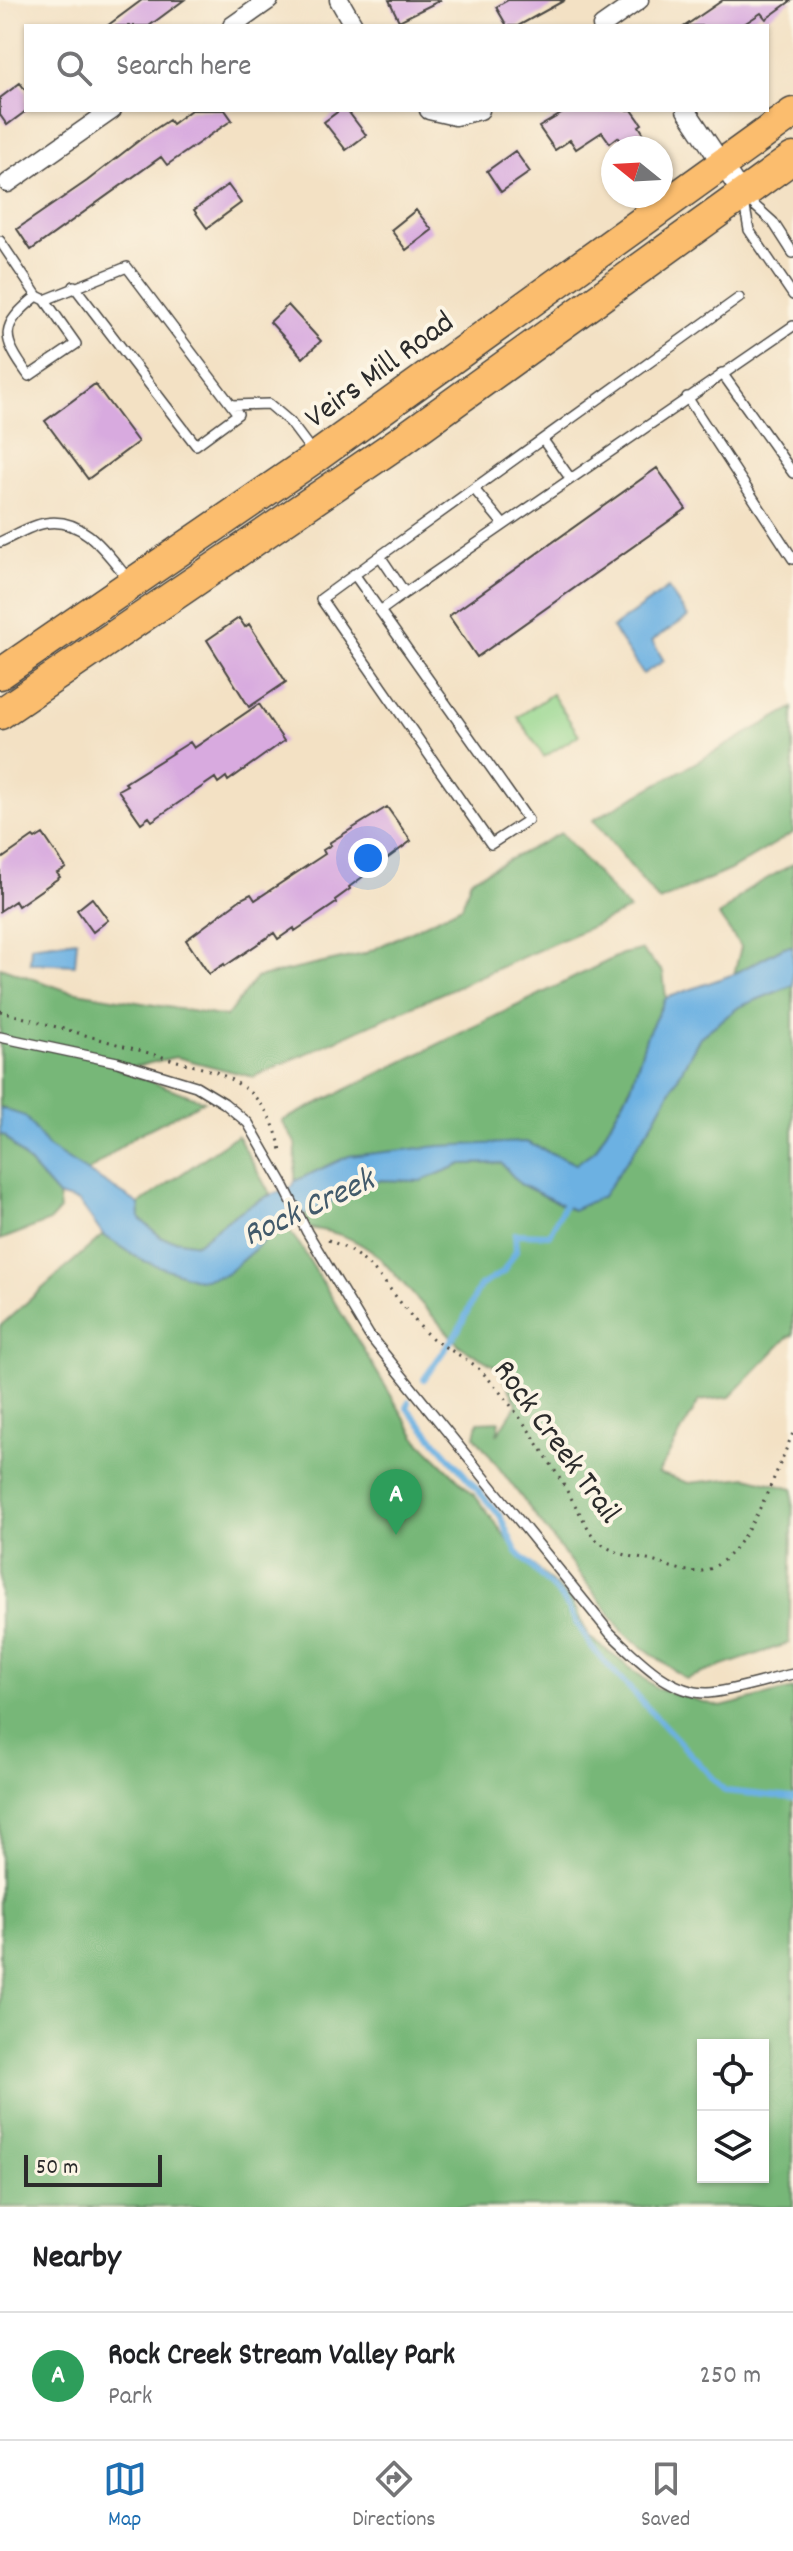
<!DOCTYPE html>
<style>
:root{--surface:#fff;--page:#f6f6f6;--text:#202124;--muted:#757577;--line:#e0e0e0;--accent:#1f6fb2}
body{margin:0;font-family:Dekko,sans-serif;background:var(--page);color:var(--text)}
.controls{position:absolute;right:24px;bottom:24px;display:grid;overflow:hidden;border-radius:0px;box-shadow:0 2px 6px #0004}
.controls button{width:72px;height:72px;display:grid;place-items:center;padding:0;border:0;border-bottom:2px solid var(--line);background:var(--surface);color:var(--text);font:40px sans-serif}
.compass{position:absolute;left:601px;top:136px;width:72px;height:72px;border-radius:50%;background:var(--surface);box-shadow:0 2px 6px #0004;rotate:288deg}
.scale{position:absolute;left:24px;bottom:20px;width:138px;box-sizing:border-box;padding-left:8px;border:4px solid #2b2b2b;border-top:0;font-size:22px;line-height:28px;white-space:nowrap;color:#2b2b2b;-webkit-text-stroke:6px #fcf5e5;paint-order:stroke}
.you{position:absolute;left:368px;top:858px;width:28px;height:28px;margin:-20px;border:6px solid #fff;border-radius:50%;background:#1a73e8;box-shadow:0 0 0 12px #1a73e833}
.badge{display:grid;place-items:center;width:52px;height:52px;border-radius:50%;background:var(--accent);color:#fff;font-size:26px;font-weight:700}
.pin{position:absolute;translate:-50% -66px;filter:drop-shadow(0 2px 4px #0008)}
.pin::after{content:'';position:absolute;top:42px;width:28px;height:24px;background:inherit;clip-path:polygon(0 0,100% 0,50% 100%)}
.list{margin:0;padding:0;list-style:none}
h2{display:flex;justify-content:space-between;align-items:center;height:104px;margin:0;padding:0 32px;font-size:34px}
h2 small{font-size:26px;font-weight:400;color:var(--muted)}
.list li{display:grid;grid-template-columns:52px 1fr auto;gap:24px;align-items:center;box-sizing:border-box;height:128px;padding:0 32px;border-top:2px solid var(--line)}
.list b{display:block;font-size:30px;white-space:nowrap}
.list p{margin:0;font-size:26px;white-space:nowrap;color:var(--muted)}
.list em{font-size:26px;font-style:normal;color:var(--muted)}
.icon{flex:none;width:44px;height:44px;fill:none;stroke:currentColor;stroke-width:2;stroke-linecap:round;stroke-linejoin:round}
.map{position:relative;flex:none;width:793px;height:2207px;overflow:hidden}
.search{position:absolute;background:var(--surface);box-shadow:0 2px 6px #0004;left:24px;right:24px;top:24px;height:88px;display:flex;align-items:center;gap:20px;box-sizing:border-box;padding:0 28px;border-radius:0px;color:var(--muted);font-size:30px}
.sheet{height:232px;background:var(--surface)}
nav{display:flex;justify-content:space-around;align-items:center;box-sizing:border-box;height:112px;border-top:2px solid var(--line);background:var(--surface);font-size:22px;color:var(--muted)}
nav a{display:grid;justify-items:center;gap:4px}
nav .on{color:var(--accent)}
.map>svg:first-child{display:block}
.green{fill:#94d68d;stroke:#60805c;stroke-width:2}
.forest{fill:#77b778;stroke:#517152;stroke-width:2;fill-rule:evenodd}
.water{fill:#6cb1e2;stroke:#4c6e86;stroke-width:2}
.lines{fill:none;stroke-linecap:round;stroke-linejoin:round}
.stream{stroke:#6cb1e2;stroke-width:6}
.building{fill:#d8aadf}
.service-casing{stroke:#494642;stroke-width:12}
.minor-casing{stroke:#494642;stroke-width:21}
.primary-casing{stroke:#494642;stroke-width:33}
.path{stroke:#494642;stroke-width:3;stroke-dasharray:2 6;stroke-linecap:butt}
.service{stroke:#fff;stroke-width:9}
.minor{stroke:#fff;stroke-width:18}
.primary{stroke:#fbbd6e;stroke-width:30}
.labels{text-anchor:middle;stroke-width:8;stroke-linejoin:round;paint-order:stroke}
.street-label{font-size:32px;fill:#2b2b2b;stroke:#fcf5e5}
.water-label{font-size:34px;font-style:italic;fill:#425a6b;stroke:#fcf5e5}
</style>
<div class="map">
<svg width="793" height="2207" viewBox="0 0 793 2207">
<rect width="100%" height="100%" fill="#fcf5e5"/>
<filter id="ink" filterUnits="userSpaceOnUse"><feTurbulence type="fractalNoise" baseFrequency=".0125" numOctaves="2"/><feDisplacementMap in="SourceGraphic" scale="16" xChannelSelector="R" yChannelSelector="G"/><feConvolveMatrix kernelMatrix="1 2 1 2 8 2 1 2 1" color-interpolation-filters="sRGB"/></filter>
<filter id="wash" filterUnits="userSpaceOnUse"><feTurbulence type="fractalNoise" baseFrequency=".006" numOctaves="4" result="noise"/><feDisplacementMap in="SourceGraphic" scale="32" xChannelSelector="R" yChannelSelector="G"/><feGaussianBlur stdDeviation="1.8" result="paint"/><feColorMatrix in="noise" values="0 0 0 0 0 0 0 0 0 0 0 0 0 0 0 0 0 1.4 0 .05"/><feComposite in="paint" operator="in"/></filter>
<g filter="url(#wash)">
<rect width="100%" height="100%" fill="#f3e1c4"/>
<path class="green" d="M552,694L579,735L544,757L518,717Z"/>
<path class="forest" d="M793,708V833L730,870L659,901L593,820Z
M561,833L629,910L253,1077L176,1057L120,1070L204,1101L135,1136L86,1173L48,1147L25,1117L0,1107V967L65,990L226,1017L256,978L364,954L462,906L471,879Z
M793,864V946L784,947L734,974L741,947L719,916L747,890Z
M641,950L663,972L666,998L647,1035L631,1086L596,1149L576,1164L526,1142L349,1156L295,1181L296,1144L282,1121L622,954Z
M793,985V1335L788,1337L730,1397L699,1401L658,1473L689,1483L747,1477L793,1489L789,1643L686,1679L625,1634L475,1436L478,1422L500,1421L497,1435L517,1404L499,1369L460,1346L379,1257C355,1238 338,1232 308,1228L304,1214L380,1180L421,1181L462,1164L501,1163L520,1184L572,1210L603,1196L653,1122L700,1037L739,1007Z
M0,1134L5,1136L58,1196L60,1210L50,1221L0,1240Z
M237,1135L270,1194L229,1218L197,1244L162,1238L140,1219L139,1204Z
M286,1227L300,1245L418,1440L475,1496L514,1548L571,1600L589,1637L658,1689L721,1707L793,1689V2207H0V1326L103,1235L144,1261L225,1275L273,1233ZM703,2045H763V2177H703Z"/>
<path class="water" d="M668,588L688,617L652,641L664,661L643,674L612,628Z
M77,940L75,965L30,963L31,946Z
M793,946V985L739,1007L700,1037L653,1122L603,1196L573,1210L520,1184L501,1163L462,1164L421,1181L380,1180L304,1214L286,1227L273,1233L225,1275L198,1280L144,1261L103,1235L79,1202L58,1196L5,1136L0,1134V1108L25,1116L48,1147L139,1204L140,1219L162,1238L197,1244C226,1220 255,1198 292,1187L295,1181L349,1156L439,1146L526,1142L576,1164L596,1149L631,1087L647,1035L666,998L734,974L784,947Z"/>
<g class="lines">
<path class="stream" d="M424,1379L459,1329L480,1286L503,1272L516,1251L515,1234L549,1235L568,1198
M409,1402L407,1408L500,1516L516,1551L562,1598L592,1648L725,1791L793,1798"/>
</g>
<g id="blocks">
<path class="building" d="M142,0H184L149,26H107Z
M389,0H441L399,21Z
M508,0H565L518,26H507L496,7Z
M723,0H792L766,19L761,13L741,26H685Z
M20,83L26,91V111L7,125L0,115V98Z
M191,110H225L232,120L167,165L161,157L31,250L17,229L87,181L146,135L169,120L172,124Z
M340,110H347L366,135L346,150L324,122Z
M568,110H632L642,124L639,126L644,134L626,147L618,137L610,143L602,132L576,149L570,140L555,150L539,127Z
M515,151L530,172L501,192L487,171Z
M228,185L241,203L207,228L194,210Z
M416,210L432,230L406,250L391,230Z
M288,305L321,341L303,358L270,322Z
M95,384L138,442L88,479L45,421Z
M657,468L686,509L477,657L449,616Z
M239,618L245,627L249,624L286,682L249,707L207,640Z
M259,704L284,741L228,781L226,777L218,783L215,778L152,821L149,817L141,823L118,790L127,785L125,783L190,742L194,748Z
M387,807L411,841L349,887L350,889L335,900L336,903L295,931L294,928L278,939L274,933L225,966L224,964L209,974L186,940L241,899L251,894L255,900L325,854L323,850L331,845L329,843Z
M43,834L66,868L57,873L60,877L18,906L15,901L0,911V860L33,837L35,839Z
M92,898L108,920L93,932L77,910Z"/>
</g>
</g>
<g filter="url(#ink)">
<use href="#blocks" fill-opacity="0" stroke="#494642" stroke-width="2"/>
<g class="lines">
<defs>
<path id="service" d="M745,197L773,222L793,253
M744,202L749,230L793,295
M0,241L37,296L45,300L76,344L29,376C0,336 0,326 37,296
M45,300L127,267L238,414L196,445L74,286
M722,373L793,473
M687,397L793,559
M232,405L269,404L290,422L314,454
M543,440L570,478
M474,489L503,524
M0,542C14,536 31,525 46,523C85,517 108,555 129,580
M380,556L739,298
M354,574L528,820L491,844L321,599L380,556L405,593L793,326
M380,611L405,593
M0,1037L117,1062L196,1086L224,1103L248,1123L282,1182L307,1232L369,1335L610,1633C636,1657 669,1694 708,1693C729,1692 770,1679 793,1674"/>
<path id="minor" d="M339,0L354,26
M232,26L269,0
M602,26L639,0
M429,110L455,116L480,110
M686,110L742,194
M8,183L112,110"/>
<path id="primary" d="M0,674L316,457L793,113
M0,714L402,440L793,158"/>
</defs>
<use href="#service" class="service-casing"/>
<use href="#minor" class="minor-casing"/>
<use href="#primary" class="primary-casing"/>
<path class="path" d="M0,1011L216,1072C255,1090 271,1108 281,1150
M328,1240C377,1259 390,1294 424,1331C440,1348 466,1355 483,1373C528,1421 560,1478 592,1535C607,1553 630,1556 652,1561C669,1566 689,1575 706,1570C746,1559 777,1469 793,1433"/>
<use href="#service" class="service"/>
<use href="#minor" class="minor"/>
<use href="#primary" class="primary"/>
</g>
</g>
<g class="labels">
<g class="street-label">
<text transform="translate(378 368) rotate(-36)" y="11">Veirs Mill Road</text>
<text transform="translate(559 1440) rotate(54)" y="11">Rock Creek Trail</text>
</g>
<g class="water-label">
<text transform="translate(307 1205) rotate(-25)" y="12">Rock Creek</text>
</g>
</g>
</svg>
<div class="controls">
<button><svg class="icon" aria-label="locate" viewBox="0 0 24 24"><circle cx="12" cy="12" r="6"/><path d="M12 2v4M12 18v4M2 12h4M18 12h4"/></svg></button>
<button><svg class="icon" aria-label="layers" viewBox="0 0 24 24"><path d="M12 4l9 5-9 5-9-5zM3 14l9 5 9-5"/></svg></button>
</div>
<svg class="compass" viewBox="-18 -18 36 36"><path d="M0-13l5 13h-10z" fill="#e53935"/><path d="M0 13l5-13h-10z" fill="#757577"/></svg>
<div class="scale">50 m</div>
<div class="you"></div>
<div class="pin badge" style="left:396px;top:1535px;background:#2e9e5b">A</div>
<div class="search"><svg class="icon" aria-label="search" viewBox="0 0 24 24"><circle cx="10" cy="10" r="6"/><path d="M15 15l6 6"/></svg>Search here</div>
</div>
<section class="sheet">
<h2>Nearby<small></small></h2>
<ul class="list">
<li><span class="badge" style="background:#2e9e5b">A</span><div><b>Rock Creek Stream Valley Park</b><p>Park</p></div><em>250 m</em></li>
</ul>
</section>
<nav>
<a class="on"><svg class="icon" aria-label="map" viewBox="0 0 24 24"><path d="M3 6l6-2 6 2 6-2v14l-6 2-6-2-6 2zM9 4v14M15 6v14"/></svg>Map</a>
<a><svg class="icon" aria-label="directions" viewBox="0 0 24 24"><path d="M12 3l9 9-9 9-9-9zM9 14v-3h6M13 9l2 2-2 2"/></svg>Directions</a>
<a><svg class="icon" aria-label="saved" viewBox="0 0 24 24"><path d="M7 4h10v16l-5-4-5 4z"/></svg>Saved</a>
</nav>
